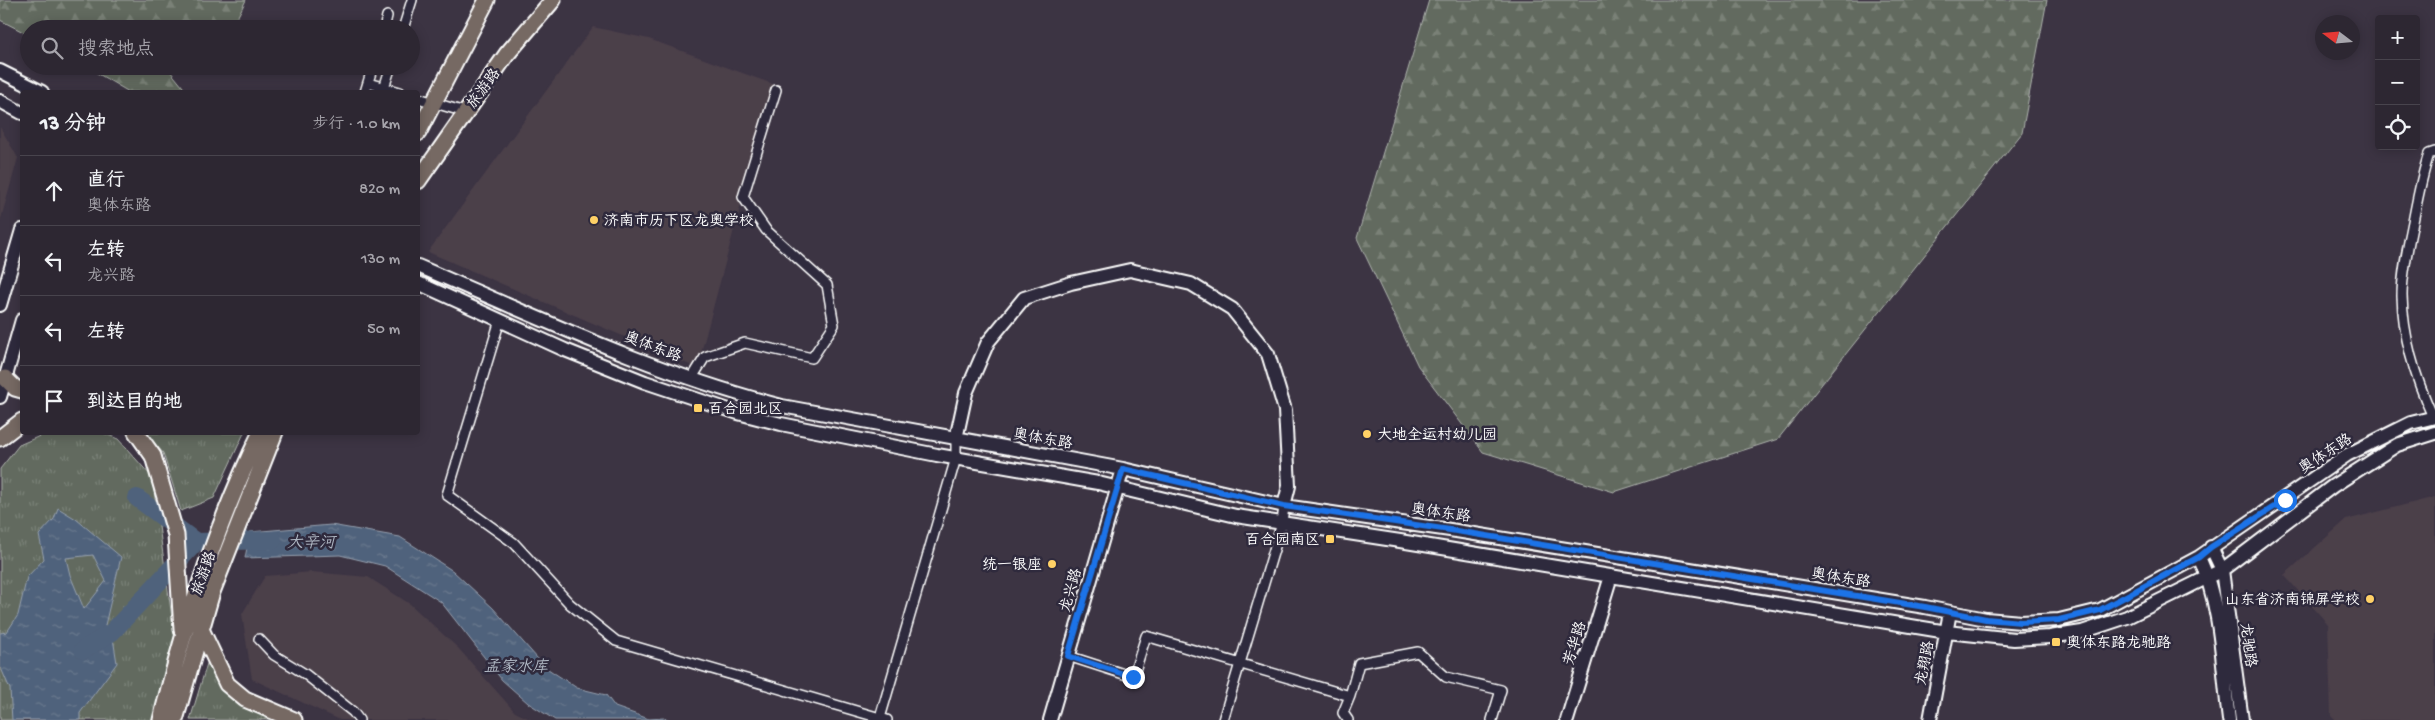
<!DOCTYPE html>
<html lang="zh">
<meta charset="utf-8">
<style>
:root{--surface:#2d2732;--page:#39333e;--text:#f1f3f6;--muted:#a7a5ac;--line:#48444d}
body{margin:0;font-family:"Gochi Hand","LXGW WenKai TC",sans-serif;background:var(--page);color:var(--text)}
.controls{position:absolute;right:15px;top:15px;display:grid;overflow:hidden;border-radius:5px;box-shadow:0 2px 12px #0003}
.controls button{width:45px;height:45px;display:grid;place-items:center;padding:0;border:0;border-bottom:1px solid var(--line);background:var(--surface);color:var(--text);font:25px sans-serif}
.compass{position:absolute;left:2315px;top:15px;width:45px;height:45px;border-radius:50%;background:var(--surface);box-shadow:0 2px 12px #0003;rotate:286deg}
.stop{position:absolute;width:15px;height:15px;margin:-11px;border:4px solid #1a73e8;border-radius:50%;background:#fff}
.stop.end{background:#1a73e8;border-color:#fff;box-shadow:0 1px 5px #0008}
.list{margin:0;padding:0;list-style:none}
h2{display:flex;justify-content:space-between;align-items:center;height:65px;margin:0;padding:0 20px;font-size:21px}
h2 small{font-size:16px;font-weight:400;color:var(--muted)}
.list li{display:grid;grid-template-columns:32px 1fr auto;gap:15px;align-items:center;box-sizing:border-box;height:70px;padding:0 20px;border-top:1px solid var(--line)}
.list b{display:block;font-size:19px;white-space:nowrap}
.list p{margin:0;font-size:16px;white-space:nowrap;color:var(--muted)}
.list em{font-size:16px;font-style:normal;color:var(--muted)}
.icon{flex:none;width:28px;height:28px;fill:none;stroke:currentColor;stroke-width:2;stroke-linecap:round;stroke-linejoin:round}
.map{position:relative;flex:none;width:2435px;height:720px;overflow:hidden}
.search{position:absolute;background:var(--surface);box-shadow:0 2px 12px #0003;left:20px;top:20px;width:400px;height:55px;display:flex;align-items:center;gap:12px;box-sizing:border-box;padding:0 18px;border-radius:28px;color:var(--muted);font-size:19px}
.panel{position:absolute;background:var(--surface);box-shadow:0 2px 12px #0003;left:20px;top:90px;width:400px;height:345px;border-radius:5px}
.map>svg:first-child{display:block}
.built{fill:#4b3f4a}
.forest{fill:url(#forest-firs);stroke:#b0b5af}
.park{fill:url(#park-tufts);stroke:#b0b5af}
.water{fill:url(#water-ripples);stroke:#96a1b0;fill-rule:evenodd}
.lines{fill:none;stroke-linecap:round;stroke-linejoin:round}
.river{stroke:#50627b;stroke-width:18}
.street-casing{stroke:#fff;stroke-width:12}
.secondary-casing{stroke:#fff;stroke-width:16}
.primary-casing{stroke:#fff;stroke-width:19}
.street{stroke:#2f2a3d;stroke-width:9}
.secondary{stroke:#2f2a3d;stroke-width:12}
.primary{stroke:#766964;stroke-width:15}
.route{stroke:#1a73e8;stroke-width:6}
.poi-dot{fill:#ffd166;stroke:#2f2a3d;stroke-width:2}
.labels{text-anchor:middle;stroke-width:5;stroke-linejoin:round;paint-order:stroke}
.street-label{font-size:15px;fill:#fff;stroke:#2f2a3d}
.poi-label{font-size:15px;fill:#fff;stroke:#2f2a3d;text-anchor:start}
.water-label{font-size:16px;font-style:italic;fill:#b0b8c4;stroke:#2f2a3d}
</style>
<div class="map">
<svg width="2435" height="720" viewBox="0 0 2435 720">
<defs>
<pattern id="forest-firs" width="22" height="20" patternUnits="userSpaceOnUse" patternTransform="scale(1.25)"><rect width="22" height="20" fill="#626b5f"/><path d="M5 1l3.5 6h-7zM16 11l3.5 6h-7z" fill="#7a8177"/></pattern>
<pattern id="park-tufts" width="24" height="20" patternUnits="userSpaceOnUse" patternTransform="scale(1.25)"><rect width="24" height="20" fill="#626b5f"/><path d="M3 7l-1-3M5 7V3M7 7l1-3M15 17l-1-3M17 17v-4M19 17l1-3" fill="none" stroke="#7a8177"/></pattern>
<pattern id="water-ripples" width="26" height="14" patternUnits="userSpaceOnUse" patternTransform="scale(1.25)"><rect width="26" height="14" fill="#50627b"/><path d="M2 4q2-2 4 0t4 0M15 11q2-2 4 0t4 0" fill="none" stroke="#6a7a8f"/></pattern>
</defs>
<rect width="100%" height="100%" fill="#3c3443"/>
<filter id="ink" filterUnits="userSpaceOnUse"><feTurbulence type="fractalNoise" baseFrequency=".02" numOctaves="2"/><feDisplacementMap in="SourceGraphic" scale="10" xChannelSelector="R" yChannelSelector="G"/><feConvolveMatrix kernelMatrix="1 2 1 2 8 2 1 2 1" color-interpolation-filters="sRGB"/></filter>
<g filter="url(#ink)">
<path class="built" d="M593,27L649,39L773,84L697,368L428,252Z
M0,127L18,158L0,222Z
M2435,497V720H2335L2331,716L2328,624L2284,575L2346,520Z
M312,572L368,577L410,604L458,648L515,712L532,720H340L252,679L242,614L265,576Z"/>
<path class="forest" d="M0,0H246L235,22L203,29H29V35L0,20Z
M1429,0H2047L2022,133L1778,439L1614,492L1483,452L1418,366L1357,238Z
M85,66H171L170,71L187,92H129Z"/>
<path class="park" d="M49,432L103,433L118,439L152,477L176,646L153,720H0V469L19,445Z
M146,433H244L214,498L181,511L163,453Z
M209,657L222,686L281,720H190Z"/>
<path class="water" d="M58,508L76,519L121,557L102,638L112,632L117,663L80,713V720H12L10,689L0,666V633L7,632L18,615L27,577L44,559L39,535L54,519ZM93,555L106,581L84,609L70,575L66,558Z
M331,525L400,537L453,571L493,608L545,667L577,688L606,695L615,707L649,719L664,718L671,720H555L528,703L502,680L441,602L385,566L340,555L245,558L250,532Z"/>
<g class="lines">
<path class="river" d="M137,498L196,542
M83,650L112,632L196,542L273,540"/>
<defs>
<path id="street" d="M384,29L387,16
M403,29L412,0
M368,83L400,92
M384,88L391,66
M365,92L373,66
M418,98L465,112
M500,320L447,495L514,543L570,604L616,641L887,720
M692,378L705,357L745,343L812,358L834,325L827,285L766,230L743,197L776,90
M2433,417C2416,380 2403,338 2402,296C2402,271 2409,242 2414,217C2418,196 2422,175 2429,154L2435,152
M259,639L274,655L305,674L353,712L359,720
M1068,656L1133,677L1146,636L1350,696L1359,663L1418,652L1446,677L1501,690L1492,720
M880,718L956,458V439
M1223,720L1282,523L1284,506
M1348,720L1343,713L1350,696"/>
<path id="secondary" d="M0,71L42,92
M0,101L22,113
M418,266C537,317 656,374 782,406L1123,469L1284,506L1450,530L1925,607L1986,619L2021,622L2059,620L2100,610L2199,557L2347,455L2411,423L2435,417
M418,283L565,350L645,382L738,413L781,424L937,455L1098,483L1236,516L1400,541L1947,632L2014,639L2050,637L2082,632L2127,617L2222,570L2333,486L2397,445L2435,433
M0,305L22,230
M0,397L22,320
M956,439L966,393L988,342L1024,298L1071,283L1130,270L1191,284L1232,309L1268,354L1285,410L1289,486L1284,506
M2211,547L2222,570L2242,720
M2199,557C2222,607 2222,666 2229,720
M1050,720L1123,469
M1567,720L1611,576
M1930,720L1950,612"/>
<path id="primary" d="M418,133L487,0
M418,181L507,54L553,0
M5,378L15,388L22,390
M136,432L153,456L176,535L182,630
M0,438L22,421
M200,627L227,684L245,699L294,720
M161,720C185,621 216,525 261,432
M175,720L212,592L275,432"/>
</defs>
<use href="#street" class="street-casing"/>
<use href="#secondary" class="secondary-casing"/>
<use href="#primary" class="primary-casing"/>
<use href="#street" class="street"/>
<use href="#secondary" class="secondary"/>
<use href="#primary" class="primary"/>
</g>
</g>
<g class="lines" filter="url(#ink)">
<path class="route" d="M1133,677L1068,656L1123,469L1284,506L1450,530L1925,607L1986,619L2021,622L2059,620L2100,610L2199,557L2211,547L2285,500"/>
</g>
<g class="poi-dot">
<circle cx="594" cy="220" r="5"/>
<rect x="693" y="403" width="10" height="10" rx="2.5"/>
<circle cx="1367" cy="434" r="5"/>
<rect x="1325" y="534" width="10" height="10" rx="2.5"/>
<circle cx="1052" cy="564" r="5"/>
<circle cx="2370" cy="599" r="5"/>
<rect x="2051" y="637" width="10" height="10" rx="2.5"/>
</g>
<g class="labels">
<g class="street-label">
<text transform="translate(483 88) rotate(-54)" y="5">旅游路</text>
<text transform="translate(653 346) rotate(21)" y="5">奥体东路</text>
<text transform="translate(1043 438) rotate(10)" y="5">奥体东路</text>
<text transform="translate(2325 453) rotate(-33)" y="5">奥体东路</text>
<text transform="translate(1441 512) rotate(8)" y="5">奥体东路</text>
<text transform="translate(203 573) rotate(-71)" y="5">旅游路</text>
<text transform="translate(1841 577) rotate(9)" y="5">奥体东路</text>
<text transform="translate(1070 590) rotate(-74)" y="5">龙兴路</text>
<text transform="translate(1574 643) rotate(-73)" y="5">芳华路</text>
<text transform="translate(2249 645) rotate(83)" y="5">龙驰路</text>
<text transform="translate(1924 663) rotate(-79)" y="5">龙翔路</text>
</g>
<g class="poi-label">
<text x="604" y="225">济南市历下区龙奥学校</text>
<text x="708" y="413">百合园北区</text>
<text x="1377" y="439">大地全运村幼儿园</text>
<text x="1320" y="544" text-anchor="end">百合园南区</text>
<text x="1042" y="569" text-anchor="end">统一银座</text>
<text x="2360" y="604" text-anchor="end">山东省济南锦屏学校</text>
<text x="2066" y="647">奥体东路龙驰路</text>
</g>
<g class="water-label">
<text x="311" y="547">大辛河</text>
<text x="516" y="671">孟家水库</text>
</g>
</g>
</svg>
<div class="controls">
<button>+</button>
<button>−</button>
<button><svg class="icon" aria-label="locate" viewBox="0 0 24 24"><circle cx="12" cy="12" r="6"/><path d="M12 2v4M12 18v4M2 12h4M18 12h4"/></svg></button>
</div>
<svg class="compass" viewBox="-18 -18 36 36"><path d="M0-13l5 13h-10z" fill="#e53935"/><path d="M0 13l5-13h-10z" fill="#a7a5ac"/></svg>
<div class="stop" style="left:2285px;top:500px"></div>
<div class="stop end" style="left:1133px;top:677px"></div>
<div class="search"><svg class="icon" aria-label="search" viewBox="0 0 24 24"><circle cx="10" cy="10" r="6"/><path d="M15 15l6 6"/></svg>搜索地点</div>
<section class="panel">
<h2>13 分钟<small>步行 · 1.0 km</small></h2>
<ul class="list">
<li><svg class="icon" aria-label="ahead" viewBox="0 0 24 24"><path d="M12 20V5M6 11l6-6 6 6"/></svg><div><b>直行</b><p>奥体东路</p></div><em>820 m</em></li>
<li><svg class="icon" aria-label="left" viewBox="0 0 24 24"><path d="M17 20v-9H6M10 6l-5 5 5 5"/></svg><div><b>左转</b><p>龙兴路</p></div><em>130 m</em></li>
<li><svg class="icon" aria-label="left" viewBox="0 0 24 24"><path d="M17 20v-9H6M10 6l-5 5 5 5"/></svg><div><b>左转</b></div><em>50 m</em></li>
<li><svg class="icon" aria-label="arrive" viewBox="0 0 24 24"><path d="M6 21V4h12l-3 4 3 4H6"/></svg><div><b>到达目的地</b></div></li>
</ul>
</section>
</div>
